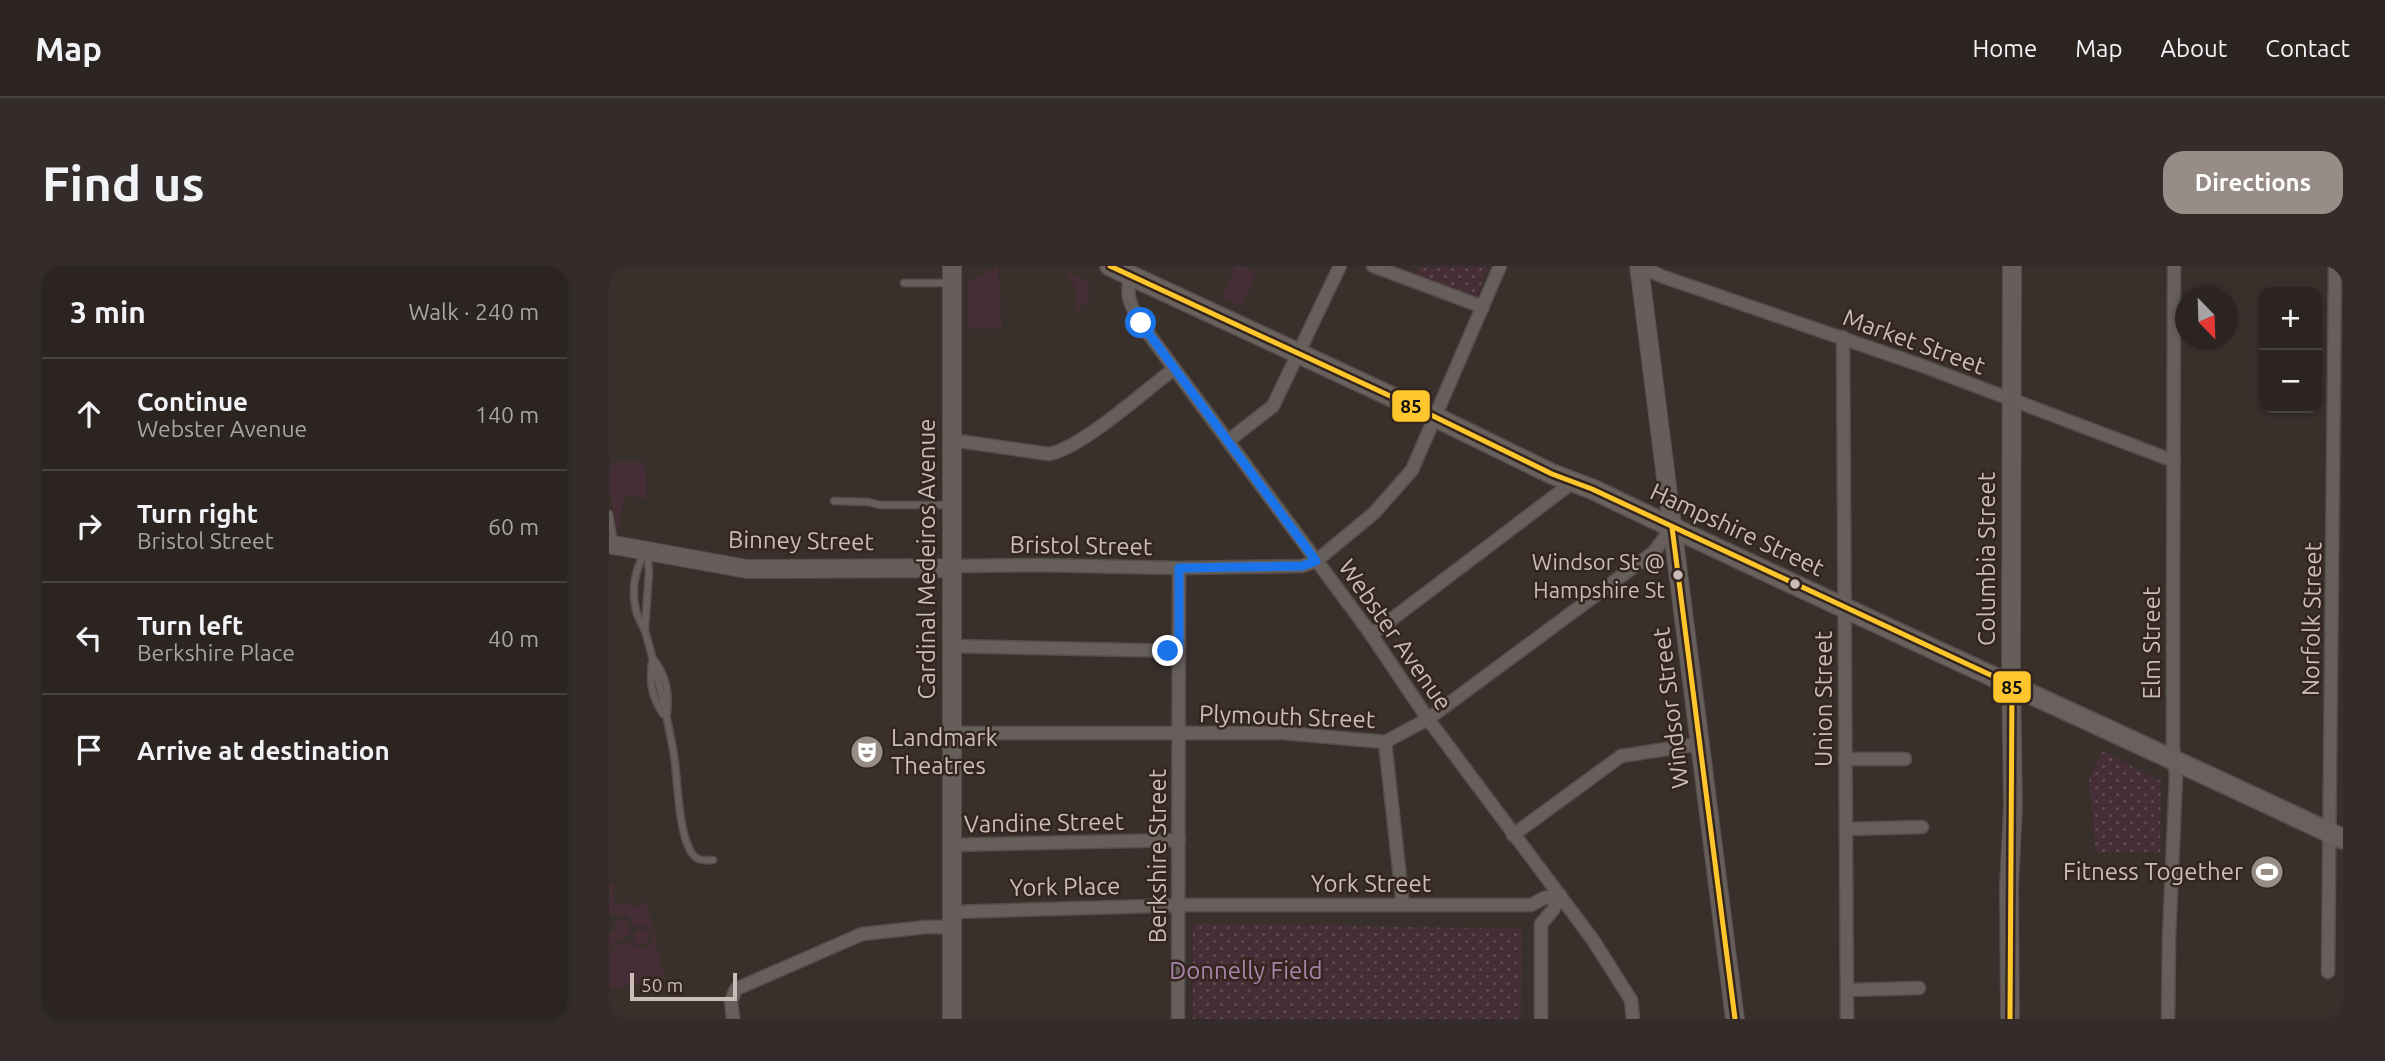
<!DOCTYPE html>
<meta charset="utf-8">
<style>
:root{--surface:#2b2421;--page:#332c2a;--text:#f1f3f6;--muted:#a6a4a5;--line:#47413f;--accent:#978c86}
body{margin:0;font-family:Ubuntu,sans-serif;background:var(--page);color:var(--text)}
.controls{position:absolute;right:21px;top:21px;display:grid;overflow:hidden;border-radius:14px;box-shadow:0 2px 5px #0004}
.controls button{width:63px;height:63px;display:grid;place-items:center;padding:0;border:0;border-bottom:2px solid var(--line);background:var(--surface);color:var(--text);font:35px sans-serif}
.compass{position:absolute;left:1566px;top:21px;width:63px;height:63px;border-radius:50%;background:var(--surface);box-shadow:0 2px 5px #0004;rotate:157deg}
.scale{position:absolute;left:21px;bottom:18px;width:107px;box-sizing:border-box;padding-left:7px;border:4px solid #cabdb7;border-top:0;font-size:19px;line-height:24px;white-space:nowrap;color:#cabdb7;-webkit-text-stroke:5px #34251f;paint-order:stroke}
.stop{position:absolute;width:21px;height:21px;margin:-16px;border:5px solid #1a73e8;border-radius:50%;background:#fff}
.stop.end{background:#1a73e8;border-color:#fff;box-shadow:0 2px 7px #0008}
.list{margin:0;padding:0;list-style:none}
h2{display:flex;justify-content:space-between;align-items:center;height:91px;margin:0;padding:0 28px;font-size:30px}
h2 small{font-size:23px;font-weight:400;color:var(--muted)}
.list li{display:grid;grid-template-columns:46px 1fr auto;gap:21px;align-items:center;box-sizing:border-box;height:112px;padding:0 28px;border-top:2px solid var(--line)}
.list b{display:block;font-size:26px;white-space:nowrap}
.list p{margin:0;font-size:23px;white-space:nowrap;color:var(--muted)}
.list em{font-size:23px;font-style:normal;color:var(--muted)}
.icon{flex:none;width:38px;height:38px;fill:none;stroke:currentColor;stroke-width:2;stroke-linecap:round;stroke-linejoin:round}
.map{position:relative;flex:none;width:1734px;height:753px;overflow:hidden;border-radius:21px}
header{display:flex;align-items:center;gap:42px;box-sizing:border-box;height:98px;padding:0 35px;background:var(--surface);border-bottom:2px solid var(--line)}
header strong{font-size:33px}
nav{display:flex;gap:38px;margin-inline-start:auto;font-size:24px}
.intro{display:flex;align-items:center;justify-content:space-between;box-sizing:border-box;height:168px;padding:0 42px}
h1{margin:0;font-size:49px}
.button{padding:18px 32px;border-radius:21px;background:var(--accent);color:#fff;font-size:24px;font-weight:700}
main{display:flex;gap:42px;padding:0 42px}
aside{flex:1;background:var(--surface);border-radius:21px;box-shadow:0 2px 5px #0004}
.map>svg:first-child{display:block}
.grass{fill:#452e35}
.park{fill:url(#park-dots)}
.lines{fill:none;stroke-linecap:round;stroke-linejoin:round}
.lane-casing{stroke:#544d4a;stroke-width:9}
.street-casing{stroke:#544d4a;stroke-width:15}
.secondary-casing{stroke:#544d4a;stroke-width:20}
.primary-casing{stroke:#564d4a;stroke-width:22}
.lane{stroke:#675f5c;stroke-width:6}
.street{stroke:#675f5c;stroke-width:12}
.secondary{stroke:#665e5a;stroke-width:18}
.primary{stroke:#69615e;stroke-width:19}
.bus-1-casing{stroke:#34251f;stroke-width:10}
.bus-1{stroke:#ffc72c;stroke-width:5}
.route{stroke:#1a73e8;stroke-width:9}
.bus-dot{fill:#cabdb7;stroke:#34251f;stroke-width:2.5}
.labels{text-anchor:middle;stroke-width:5;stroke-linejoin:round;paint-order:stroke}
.bus-label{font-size:22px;fill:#cabdb7;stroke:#34251f;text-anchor:end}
.street-label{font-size:24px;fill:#cabdb7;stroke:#34251f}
.poi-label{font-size:24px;fill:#cabdb7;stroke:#34251f;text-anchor:start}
.park-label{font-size:24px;fill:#a685a8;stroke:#34251f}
.line-badge{stroke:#34251f;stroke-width:2.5}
.pale-badge-label{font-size:19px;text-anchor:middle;font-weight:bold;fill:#111}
</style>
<header>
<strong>Map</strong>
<nav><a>Home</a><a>Map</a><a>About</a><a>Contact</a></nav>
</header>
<div class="intro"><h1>Find us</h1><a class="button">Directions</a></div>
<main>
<aside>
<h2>3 min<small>Walk · 240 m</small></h2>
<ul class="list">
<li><svg class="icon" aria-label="ahead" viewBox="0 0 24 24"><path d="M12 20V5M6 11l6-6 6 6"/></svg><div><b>Continue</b><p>Webster Avenue</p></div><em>140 m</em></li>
<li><svg class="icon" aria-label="right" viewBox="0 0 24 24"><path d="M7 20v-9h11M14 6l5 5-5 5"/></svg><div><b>Turn right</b><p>Bristol Street</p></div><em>60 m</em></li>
<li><svg class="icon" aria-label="left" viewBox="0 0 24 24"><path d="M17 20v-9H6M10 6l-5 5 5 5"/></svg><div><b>Turn left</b><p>Berkshire Place</p></div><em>40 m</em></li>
<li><svg class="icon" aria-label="arrive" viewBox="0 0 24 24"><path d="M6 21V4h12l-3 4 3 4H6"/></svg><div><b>Arrive at destination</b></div></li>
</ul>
</aside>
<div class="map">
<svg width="1734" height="753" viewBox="0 0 1734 753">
<defs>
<pattern id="park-dots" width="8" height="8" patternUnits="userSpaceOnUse" patternTransform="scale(1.75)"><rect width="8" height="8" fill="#452e35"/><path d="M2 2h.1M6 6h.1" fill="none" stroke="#5e4a50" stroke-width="1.8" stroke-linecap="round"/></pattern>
</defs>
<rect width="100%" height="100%" fill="#39302c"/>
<path class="grass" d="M389,0L393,62L360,63V14Z
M626,0H633L647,5L633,40L614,31Z
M454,3L479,15L481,32L468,45L466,20Z
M2,196H36L38,233L15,229L10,261L7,260L0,219Z
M0,616L5,619L4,632L9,639H15L20,635L22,640L27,641L37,636L56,713L1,722L0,684H3C24,668 15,680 37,682L44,676L43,666L35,659L25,661C19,643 12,652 0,647Z
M13,653L19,657L22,663L20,669L13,671L0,681V667L7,663L6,654Z
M24 671a8 8 0 1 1 16 0a8 8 0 1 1-16 0Z"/>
<path class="park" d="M811,0H880L865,37L805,14Z
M1493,485L1552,515L1551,586L1487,587L1480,514Z
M584,657L913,663L912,753H584Z"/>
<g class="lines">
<defs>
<path id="lane" d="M0,2L2,0
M295,17H341
M225,235L259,236L271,239H341
M0,248L5,277
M36,287C26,303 22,325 27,344C28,352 35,360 37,368C48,408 58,449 65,489C69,515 69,562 81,584C86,594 93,595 104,594
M36,362L40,306L38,285
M46,395C58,414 60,425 58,447
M43,396C40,418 43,430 54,448"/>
<path id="street" d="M764,0L874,41
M1030,0L1052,10L1314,100L1565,195
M522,10C516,28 521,38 530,55L759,364L819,453L984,674L1022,734L1024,753
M1234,71L1238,753
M343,174L440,188C473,182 535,125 565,103
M619,175L664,140L731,0
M343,300L428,299L570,302L693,300L707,295L765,247L803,204L891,0
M762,369L964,216
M343,380L570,385
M343,467H674L776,476L819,453L1045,286L1063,261
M776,476L794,639
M1236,493H1296
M1237,563L1313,561
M904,569L1012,490L1090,478
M343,579L570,574
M343,646L580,639H922L935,632L951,629
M1719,706L1726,0
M1238,724L1310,722
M124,753L122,735L127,723L253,668L317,661H343
M569,753L570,302
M932,753V658L944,644L951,629
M1559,753L1560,672L1567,510L1564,480V365L1565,0"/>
<path id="secondary" d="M343,0V753
M1030,0L1126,753
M0,278L138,303L343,302
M1401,753L1400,620L1404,541L1402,406L1403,0"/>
<path id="primary" d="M501,0L820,148L943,208L983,223C1232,343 1484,455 1734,573"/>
</defs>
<use href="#lane" class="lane-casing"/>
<use href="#street" class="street-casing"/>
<use href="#secondary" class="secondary-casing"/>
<use href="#primary" class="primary-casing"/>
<use href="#lane" class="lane"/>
<use href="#street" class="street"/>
<use href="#secondary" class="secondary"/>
<use href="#primary" class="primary"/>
<defs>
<path id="bus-1" d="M501,0L820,148L943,208L983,223L1403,419L1401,753
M1063,261L1126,753"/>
</defs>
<use href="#bus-1" class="bus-1-casing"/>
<use href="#bus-1" class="bus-1"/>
</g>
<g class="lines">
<path class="route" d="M532,57L707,295L693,300L570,302V385H559"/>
</g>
<defs>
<symbol id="theatre-disc" viewBox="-11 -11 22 22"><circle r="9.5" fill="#978c86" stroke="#34251f"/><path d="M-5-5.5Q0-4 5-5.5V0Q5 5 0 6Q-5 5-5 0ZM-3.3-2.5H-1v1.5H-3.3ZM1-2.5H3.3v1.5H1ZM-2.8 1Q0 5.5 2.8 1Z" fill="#fff"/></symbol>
<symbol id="stadium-disc" viewBox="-11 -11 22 22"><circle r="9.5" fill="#978c86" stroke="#34251f"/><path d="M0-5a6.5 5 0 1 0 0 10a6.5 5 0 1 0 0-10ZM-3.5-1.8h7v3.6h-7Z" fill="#fff"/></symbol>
</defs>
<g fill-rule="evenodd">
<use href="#theatre-disc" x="239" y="467" width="38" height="38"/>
<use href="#stadium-disc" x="1639" y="587" width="38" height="38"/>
</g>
<g class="bus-dot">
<circle cx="1069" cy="309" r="6"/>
<circle cx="1186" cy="318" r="6"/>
</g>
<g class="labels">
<g class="bus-label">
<text x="1056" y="304">Windsor St @<tspan x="1056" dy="28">Hampshire St</tspan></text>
</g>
<g class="street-label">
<text transform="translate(1305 76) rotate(20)" y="8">Market Street</text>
<text transform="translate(1128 264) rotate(25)" y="8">Hampshire Street</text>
<text transform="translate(192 275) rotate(1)" y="8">Binney Street</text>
<text transform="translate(472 280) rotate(1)" y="8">Bristol Street</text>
<text transform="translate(318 293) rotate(-90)" y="8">Cardinal Medeiros Avenue</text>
<text transform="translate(1378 293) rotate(-90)" y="8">Columbia Street</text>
<text transform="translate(1703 353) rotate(-89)" y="8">Norfolk Street</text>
<text transform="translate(786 369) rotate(55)" y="8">Webster Avenue</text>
<text transform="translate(1543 377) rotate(-90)" y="8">Elm Street</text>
<text transform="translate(1215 433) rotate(-90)" y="8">Union Street</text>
<text transform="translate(1062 442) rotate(-97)" y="8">Windsor Street</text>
<text transform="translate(678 451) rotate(2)" y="8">Plymouth Street</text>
<text transform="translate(435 557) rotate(-1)" y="8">Vandine Street</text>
<text transform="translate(549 590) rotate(-90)" y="8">Berkshire Street</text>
<text x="762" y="626">York Street</text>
<text transform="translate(456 621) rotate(-1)" y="8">York Place</text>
</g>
<g class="poi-label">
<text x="282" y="480">Landmark<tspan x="282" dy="28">Theatres</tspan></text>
<text x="1634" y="614" text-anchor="end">Fitness Together</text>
</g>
<g class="park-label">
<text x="637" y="713">Donnelly Field</text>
</g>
</g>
<g class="line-badge">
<rect x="782" y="123" width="40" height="34" rx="7" fill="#ffc72c"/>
<rect x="1383" y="404" width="40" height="34" rx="7" fill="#ffc72c"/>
</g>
<g class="pale-badge-label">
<text x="802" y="147">85</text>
<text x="1403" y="428">85</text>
</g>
</svg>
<div class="controls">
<button>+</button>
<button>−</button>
</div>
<svg class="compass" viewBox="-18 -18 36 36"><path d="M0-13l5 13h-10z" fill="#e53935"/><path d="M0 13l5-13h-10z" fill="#a6a4a5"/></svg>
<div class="scale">50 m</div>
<div class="stop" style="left:532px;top:57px"></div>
<div class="stop end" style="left:559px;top:385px"></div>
</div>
</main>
